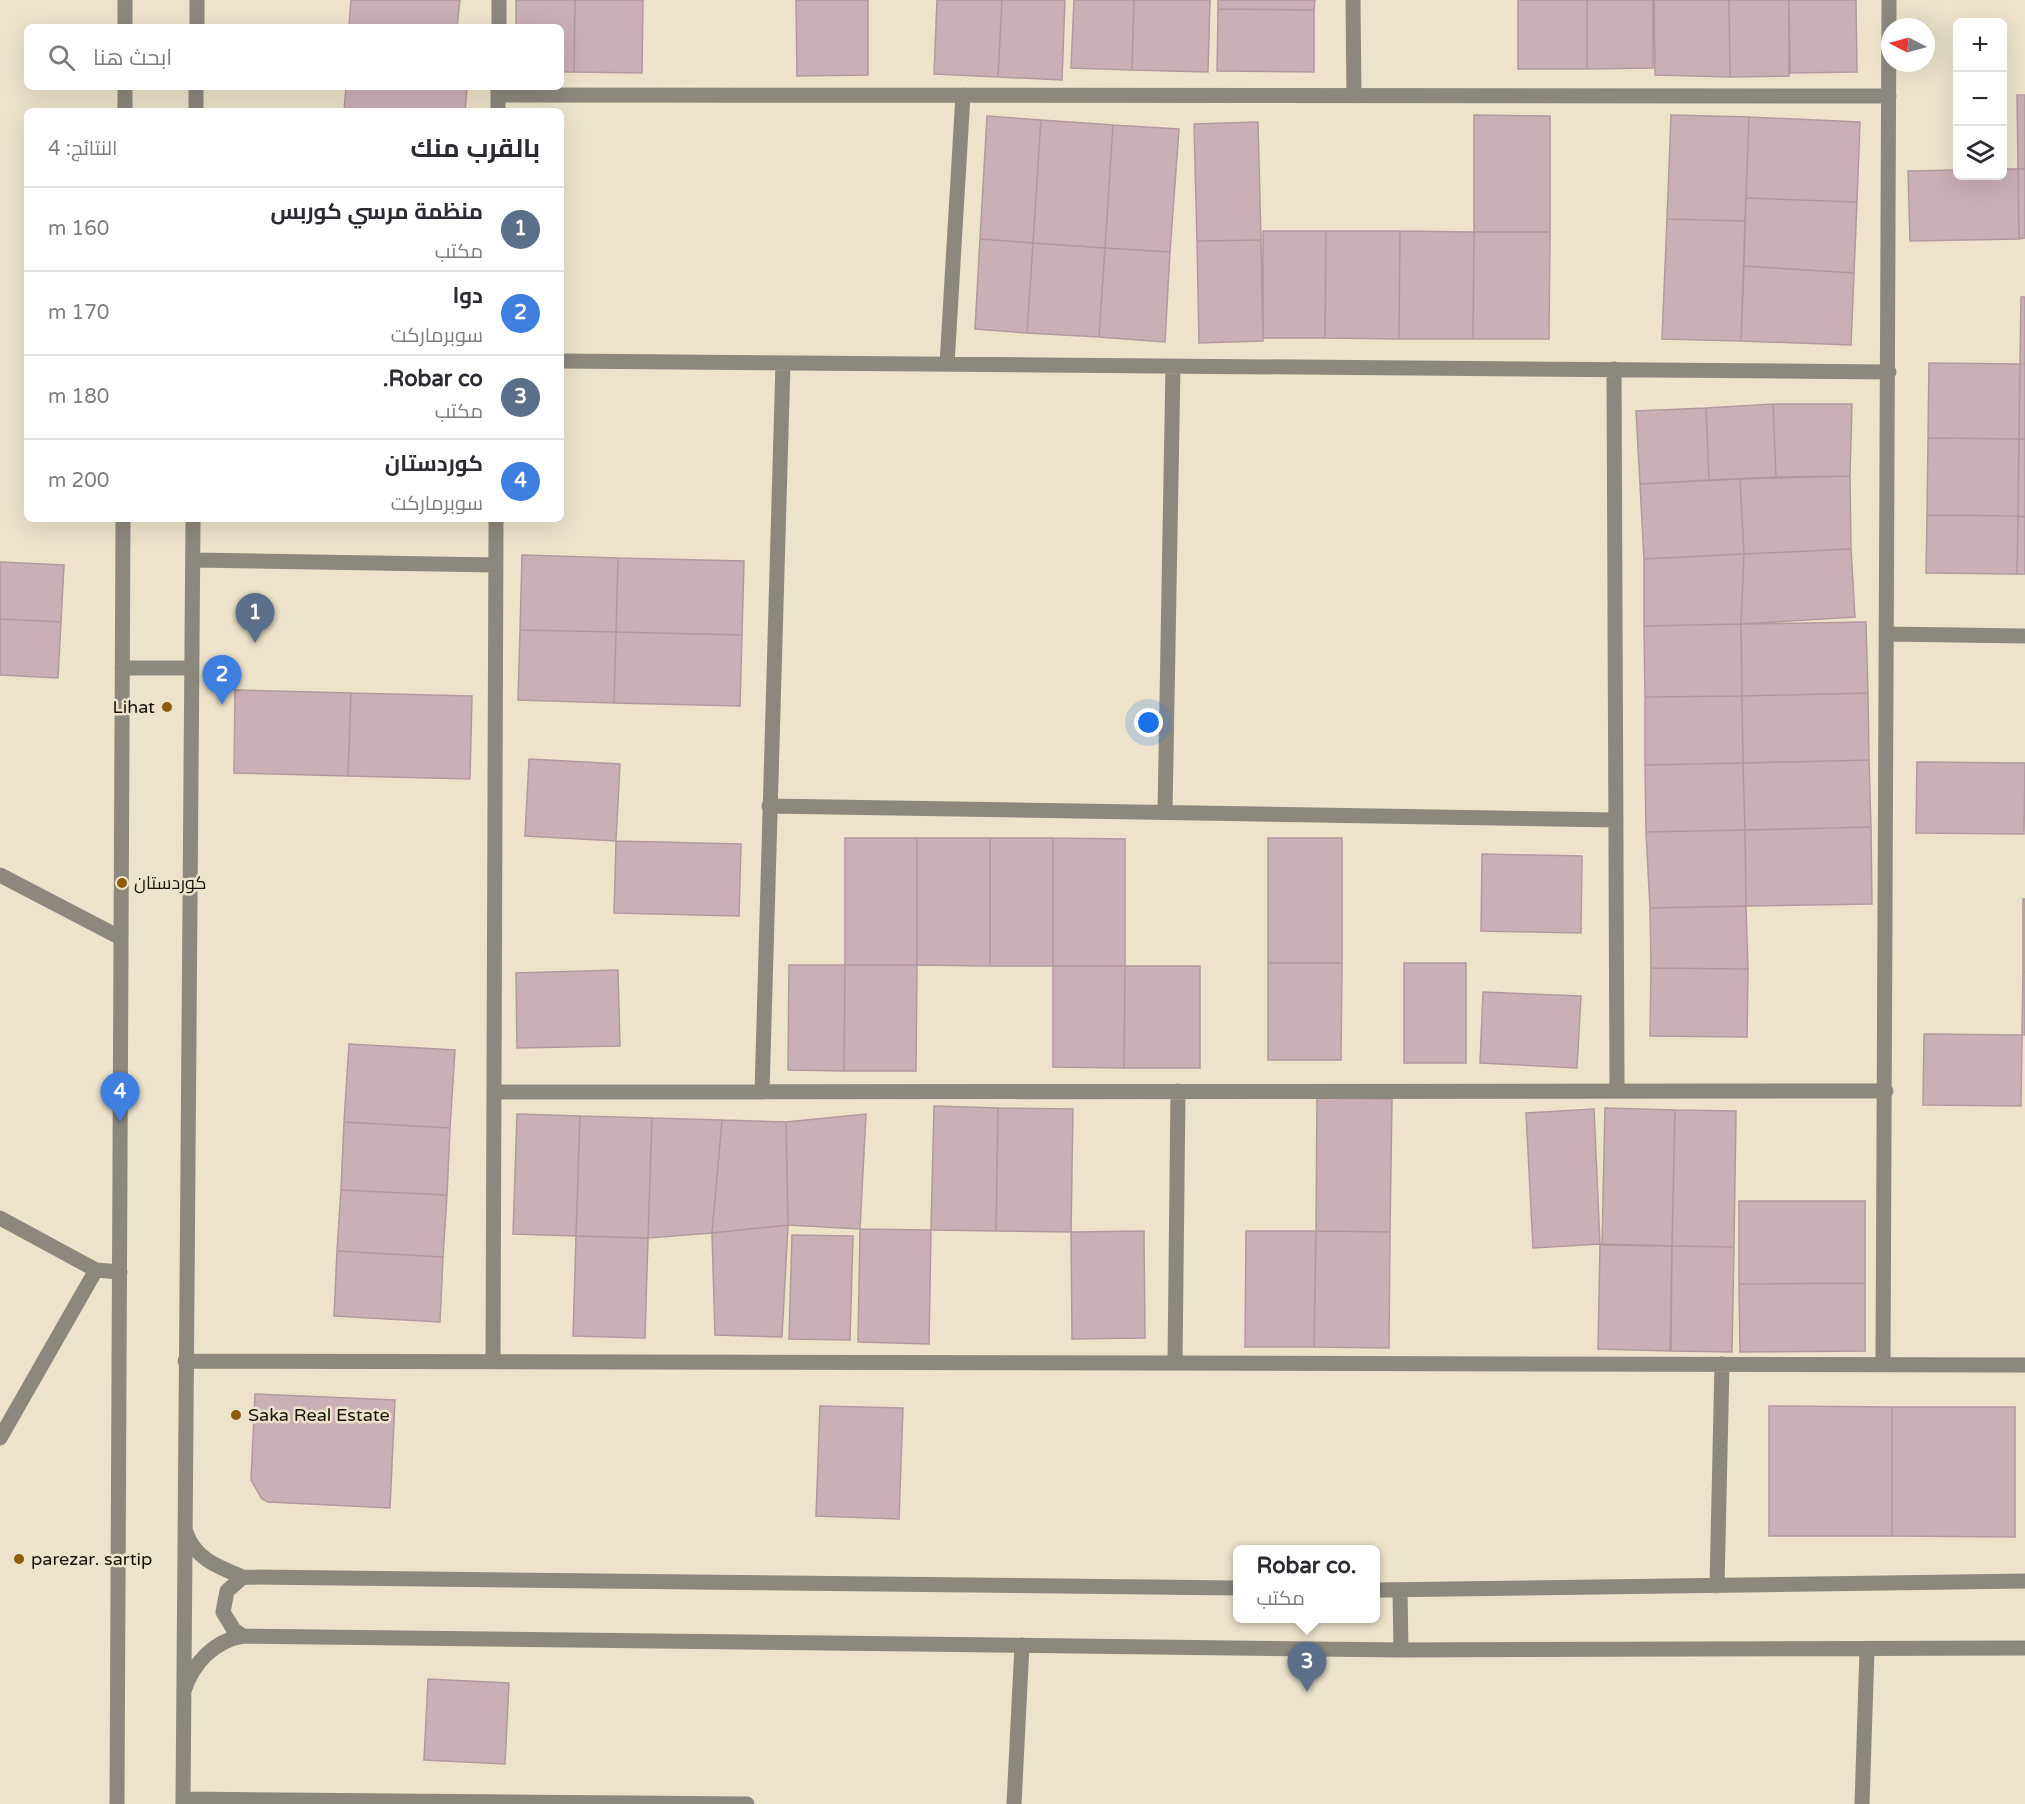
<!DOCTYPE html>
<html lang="ar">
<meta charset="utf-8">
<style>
:root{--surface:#fff;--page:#f7f7f7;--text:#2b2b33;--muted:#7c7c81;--line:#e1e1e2;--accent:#1a73e8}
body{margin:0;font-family:"Varela Round",Cairo,sans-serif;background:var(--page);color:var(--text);direction:rtl}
.controls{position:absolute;right:18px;top:18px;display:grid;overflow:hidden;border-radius:9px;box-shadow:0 6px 24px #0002}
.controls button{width:54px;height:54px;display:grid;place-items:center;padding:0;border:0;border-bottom:2px solid var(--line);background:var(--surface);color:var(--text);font:30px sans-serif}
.compass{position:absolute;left:1881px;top:18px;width:54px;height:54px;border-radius:50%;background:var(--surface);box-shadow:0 6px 24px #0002;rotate:276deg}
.you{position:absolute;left:1149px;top:723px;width:21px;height:21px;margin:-15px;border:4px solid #fff;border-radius:50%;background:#1a73e8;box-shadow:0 0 0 9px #1a73e833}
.badge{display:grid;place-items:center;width:39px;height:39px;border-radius:50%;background:var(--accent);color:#fff;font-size:20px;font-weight:700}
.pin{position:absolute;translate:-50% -50px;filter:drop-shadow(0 2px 3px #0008)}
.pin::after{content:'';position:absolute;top:32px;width:21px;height:18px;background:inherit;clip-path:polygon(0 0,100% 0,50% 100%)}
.popup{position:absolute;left:1233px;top:1545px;width:147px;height:78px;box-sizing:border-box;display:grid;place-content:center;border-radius:9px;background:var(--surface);filter:drop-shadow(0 2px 4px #0005);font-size:20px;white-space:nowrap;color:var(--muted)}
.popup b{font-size:22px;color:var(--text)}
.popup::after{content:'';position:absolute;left:50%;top:100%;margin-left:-12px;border:12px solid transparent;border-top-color:var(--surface)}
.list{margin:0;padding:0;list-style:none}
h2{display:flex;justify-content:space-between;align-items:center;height:78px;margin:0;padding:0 24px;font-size:26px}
h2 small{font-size:20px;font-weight:400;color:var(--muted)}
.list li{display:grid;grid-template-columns:39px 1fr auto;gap:18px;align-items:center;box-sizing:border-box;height:84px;padding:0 24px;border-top:2px solid var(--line)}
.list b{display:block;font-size:22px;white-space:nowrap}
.list p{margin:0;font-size:20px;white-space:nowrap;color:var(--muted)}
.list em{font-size:20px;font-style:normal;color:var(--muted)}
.icon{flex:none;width:33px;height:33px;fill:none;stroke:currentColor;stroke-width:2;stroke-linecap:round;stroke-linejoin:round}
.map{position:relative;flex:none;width:2025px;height:1804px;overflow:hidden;direction:ltr}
.search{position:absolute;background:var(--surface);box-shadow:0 6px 24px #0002;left:24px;top:24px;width:540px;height:66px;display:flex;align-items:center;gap:15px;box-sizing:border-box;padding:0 21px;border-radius:9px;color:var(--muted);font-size:22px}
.panel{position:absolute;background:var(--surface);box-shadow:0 6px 24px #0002;left:24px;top:108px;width:540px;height:414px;border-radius:9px;direction:rtl}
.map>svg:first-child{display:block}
.building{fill:#cbafb6;stroke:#b498a0;stroke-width:1.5}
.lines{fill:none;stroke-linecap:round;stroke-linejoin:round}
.minor{stroke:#8d887e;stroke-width:15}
.poi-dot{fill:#8e5c0a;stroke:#ede3cb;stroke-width:2}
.labels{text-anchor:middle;stroke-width:5;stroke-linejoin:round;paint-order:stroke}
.poi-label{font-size:18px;fill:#17140b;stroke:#ede3cb;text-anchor:start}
</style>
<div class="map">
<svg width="2025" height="1804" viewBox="0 0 2025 1804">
<rect width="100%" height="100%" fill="#ede3cb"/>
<path class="building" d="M351,0H460L457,27H349Z
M516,0H575L574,72H561V27H516Z
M575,0H643L642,73L574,72Z
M796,0H868V75L797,76Z
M937,0H1002L998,77L934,74Z
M1002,0H1065L1062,80L998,77Z
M1074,0H1134L1132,70L1071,68Z
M1134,0H1210L1208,72L1132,70Z
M1218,0H1315L1314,10L1218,9Z
M1518,0H1587V69H1518Z
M1587,0H1653V68L1587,69Z
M1654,0H1729L1730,77L1655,75Z
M1729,0H1789V76L1730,77Z
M1789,0H1856L1857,72L1790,73Z
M1218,9L1314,10V72L1217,71Z
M346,87L467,88L465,111H344Z
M2017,95H2025V169H2018Z
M1474,115L1550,116V232H1474Z
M1671,115L1749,117L1745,221L1667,219Z
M987,116L1041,120L1033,243L980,239Z
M1749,117L1860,122L1857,202L1746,198Z
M1041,120L1113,125L1105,248L1033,243Z
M1258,122L1261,240L1197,241L1194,124Z
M1113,125L1179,129L1170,252L1105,248Z
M2002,169H2018L2019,239L1910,241L1908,171L1958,170V176H2002Z
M2018,169H2025V238L2019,239Z
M1746,198L1857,202L1854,273L1744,266Z
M1667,219L1745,221L1741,341L1662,339Z
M1263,231H1326L1325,338H1263Z
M1326,231H1400L1399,339L1325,338Z
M1400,231L1474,232L1473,339H1399Z
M1474,232H1550L1549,339H1473Z
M980,239L1033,243L1027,333L975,329Z
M1261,240L1263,341L1199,343L1197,241Z
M1033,243L1105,248L1099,337L1027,333Z
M1105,248L1170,252L1165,342L1099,337Z
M1744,266L1854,273L1851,345L1741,341Z
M2021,297H2025V364H2020Z
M1929,363L2020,364L2019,439L1928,438Z
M2020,364H2025V439H2019Z
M1773,404L1776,477L1709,480L1706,408Z
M1773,404H1852L1850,476L1776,477Z
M1706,408L1709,480L1640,484L1636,411Z
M1928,438L2019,439L2018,516L1927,515Z
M2019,439H2025V517L2018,516Z
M1850,476L1851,549L1744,554L1740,479Z
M1740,479L1744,554L1644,559L1640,484Z
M1927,515L2018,516L2017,574L1926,573Z
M2018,516L2025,517V574H2017Z
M1851,549L1855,617L1741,624L1744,554Z
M1744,554L1741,624L1644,626V559Z
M522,555L618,558L616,632L520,630Z
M618,558L744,561L742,635L616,632Z
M0,562L64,565L61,622L0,619Z
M0,619L61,622L58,678L0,675Z
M1866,622L1868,693L1742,696L1741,624Z
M1741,624L1742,696L1645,697L1644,626Z
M520,630L616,632L614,703L518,700Z
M616,632L742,635L740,706L614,703Z
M235,690L351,693L348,776L234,773Z
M351,693L472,696L470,779L348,776Z
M1868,693L1869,760L1743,763L1742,696Z
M1742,696L1743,763L1645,765V697Z
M529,759L620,764L616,841L525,836Z
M1869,760L1871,827L1745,830L1743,763Z
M1917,762L2025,763L2024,834L1916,833Z
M1743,763L1745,830L1646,832L1645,765Z
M1871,827L1872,904L1746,906L1745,830Z
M1745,830L1746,906L1650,908L1646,832Z
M845,838H917V965H845Z
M917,838H990V966L917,965Z
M990,838H1053V966H990Z
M1053,838L1125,839V966H1053Z
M1268,838H1342V963H1268Z
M616,841L741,844L739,916L614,913Z
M1482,854L1582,856L1581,933L1481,931Z
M2023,899H2025V972H2023Z
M1746,906L1748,969L1651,968L1650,908Z
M1268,963H1342L1341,1060H1268Z
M1404,963H1466V1063H1404Z
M789,965H845L844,1071L788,1070Z
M845,965H917L916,1071H844Z
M1053,966H1125L1124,1068L1053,1067Z
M1125,966H1200V1068H1124Z
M1651,968L1748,969L1747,1037L1650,1036Z
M618,970L620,1046L517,1048L516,973Z
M2023,972H2025V1035H2022Z
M1483,992L1581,996L1577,1068L1480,1063Z
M1924,1034L2022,1035L2021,1106L1923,1105Z
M349,1044L455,1050L450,1128L344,1122Z
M1317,1098L1392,1099L1390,1232L1316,1231Z
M934,1106L998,1108L996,1231L931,1230Z
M998,1108L1073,1109L1071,1232L996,1231Z
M1605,1108L1675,1110L1672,1246L1602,1245Z
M1594,1109L1600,1244L1533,1248L1526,1113Z
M1675,1110L1736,1111L1734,1247L1672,1246Z
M517,1114L580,1116L576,1236L513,1234Z
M866,1114L860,1229L788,1225L786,1122Z
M580,1116L652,1118L648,1238L576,1236Z
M652,1118L722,1120L712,1233L648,1238Z
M722,1120L786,1122L788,1225L712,1233Z
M344,1122L450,1128L447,1195L341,1190Z
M341,1190L447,1195L443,1257L337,1251Z
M1739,1201H1865V1283L1739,1284Z
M788,1225L782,1337L715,1335L712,1233Z
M860,1229L931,1230L929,1344L858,1342Z
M1144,1231L1145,1338L1072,1339L1071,1232Z
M1246,1231H1316L1314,1347H1245Z
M1316,1231L1390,1232L1389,1348L1314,1347Z
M792,1235L853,1236L850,1340L789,1339Z
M576,1236L648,1238L645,1338L573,1336Z
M1600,1244L1672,1246L1670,1351L1598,1349Z
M1672,1246L1734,1247L1732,1352L1671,1351Z
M337,1251L443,1257L440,1322L334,1316Z
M1865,1283V1351L1740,1352L1739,1284Z
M255,1394L395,1400L390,1508L268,1502L262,1499L251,1480Z
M820,1406L903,1408L899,1519L816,1516Z
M1769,1406L1892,1407V1536H1769Z
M1892,1407H2015V1537L1892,1536Z
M428,1679L509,1683L505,1764L424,1760Z"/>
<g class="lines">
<path class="minor" d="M1353,0L1354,96
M125,27V0
M197,27V0
M499,27V0
M498,95L1889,96
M125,111V87
M196,111V87
M498,111V87
M561,361L1889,372
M947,364L963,95
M1614,369L1617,1091
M193,560L496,565
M1887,634L2025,636
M122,668H192
M769,806L1615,820
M1165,812L1173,366
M0,875L121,938
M494,1092L1886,1091
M762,1092L783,363
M0,1218L96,1270L120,1272
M185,1361L2025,1365
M493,1361L496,519
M1175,1363L1178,1091
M1883,1364L1889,0
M0,1438L96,1270
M186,1532C195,1559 218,1567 243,1577L1238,1588
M1717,1586L1722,1364
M1376,1590L2025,1581
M1400,1590L1401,1650
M243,1636L234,1630L223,1612L227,1591L243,1577
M184,1691C193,1663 214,1641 243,1636L1401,1650L2025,1648
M183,1799L747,1804
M117,1804L123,519
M183,1804L193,519
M1014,1804L1022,1645
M1862,1804L1867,1650"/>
</g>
<g class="poi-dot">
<circle cx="167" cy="707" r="6"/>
<circle cx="122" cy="883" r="6"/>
<circle cx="236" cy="1415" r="6"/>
<circle cx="19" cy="1559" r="6"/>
</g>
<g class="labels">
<g class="poi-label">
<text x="155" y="713" text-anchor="end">Lihat</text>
<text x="134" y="889">کوردستان</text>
<text x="248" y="1421">Saka Real Estate</text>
<text x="31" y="1565">parezar. sartip</text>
</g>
</g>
</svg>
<div class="controls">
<button>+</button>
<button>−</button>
<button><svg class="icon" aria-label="layers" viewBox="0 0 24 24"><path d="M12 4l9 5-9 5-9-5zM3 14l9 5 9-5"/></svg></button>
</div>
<svg class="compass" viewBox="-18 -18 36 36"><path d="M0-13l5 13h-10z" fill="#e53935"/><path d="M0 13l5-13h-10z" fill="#7c7c81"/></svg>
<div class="you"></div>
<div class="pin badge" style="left:255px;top:643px;background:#5c6f8a">1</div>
<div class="pin badge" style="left:222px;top:705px;background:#3f7fe0">2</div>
<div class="pin badge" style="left:1307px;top:1692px;background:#5c6f8a">3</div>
<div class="popup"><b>Robar co.</b>مكتب</div>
<div class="pin badge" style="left:120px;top:1122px;background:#3f7fe0">4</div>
<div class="search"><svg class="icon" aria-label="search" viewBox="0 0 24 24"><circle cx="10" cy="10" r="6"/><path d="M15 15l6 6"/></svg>ابحث هنا</div>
<section class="panel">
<h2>بالقرب منك<small>النتائج: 4</small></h2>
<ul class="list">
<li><span class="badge" style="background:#5c6f8a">1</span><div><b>منظمة مرسي كوربس</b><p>مكتب</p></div><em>160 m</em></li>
<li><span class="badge" style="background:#3f7fe0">2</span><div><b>دوا</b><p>سوبرماركت</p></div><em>170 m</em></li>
<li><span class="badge" style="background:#5c6f8a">3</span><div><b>Robar co.</b><p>مكتب</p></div><em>180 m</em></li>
<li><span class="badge" style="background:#3f7fe0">4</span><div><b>كوردستان</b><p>سوبرماركت</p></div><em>200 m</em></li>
</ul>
</section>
</div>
